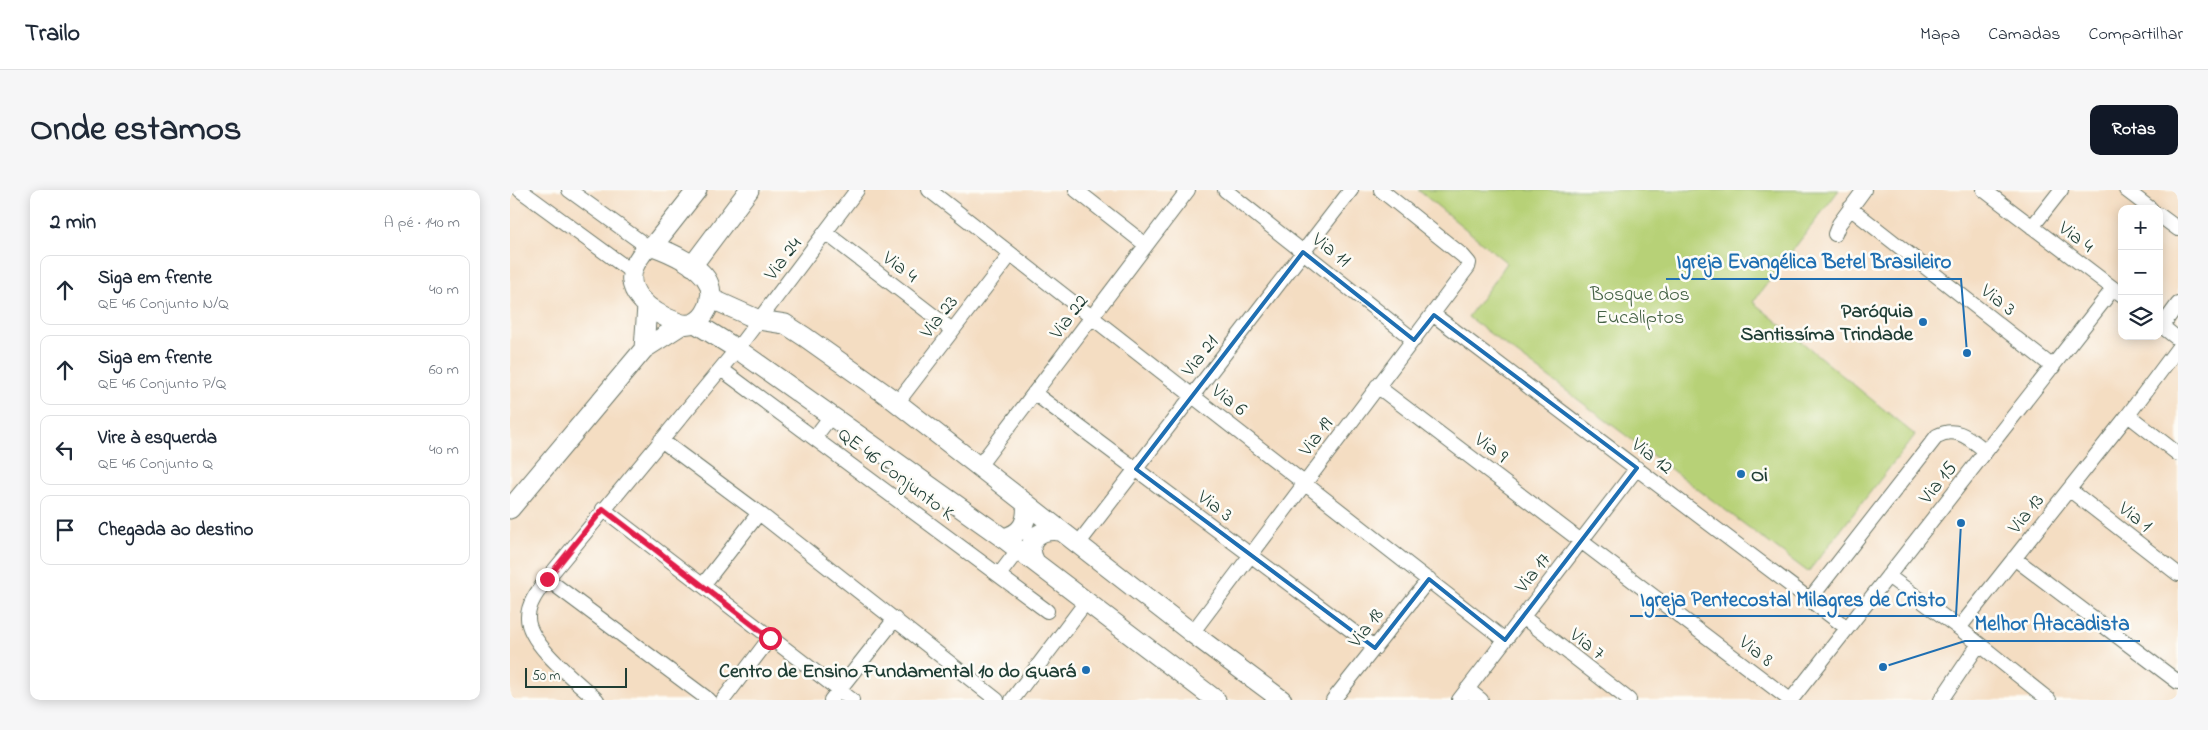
<!DOCTYPE html>
<html lang="pt">
<meta charset="utf-8">
<style>
:root{--surface:#fff;--page:#f6f6f7;--text:#1f2937;--muted:#747a83;--line:#e0e1e3;--accent:#111827}
body{margin:0;font-family:"Indie Flower",sans-serif;background:var(--page);color:var(--text)}
.controls{position:absolute;right:15px;top:15px;display:grid;overflow:hidden;border-radius:10px;box-shadow:0 2px 12px #0003}
.controls button{width:45px;height:45px;display:grid;place-items:center;padding:0;border:0;border-bottom:1px solid var(--line);background:var(--surface);color:var(--text);font:25px sans-serif}
.scale{position:absolute;left:15px;bottom:12px;width:102px;box-sizing:border-box;padding-left:5px;border:2px solid #1f3d34;border-top:0;font-size:14px;line-height:18px;white-space:nowrap;color:#1f3d34;-webkit-text-stroke:4px #fdfcf7;paint-order:stroke}
.stop{position:absolute;width:15px;height:15px;margin:-11px;border:4px solid #e11d48;border-radius:50%;background:#fff}
.stop.end{background:#e11d48;border-color:#fff;box-shadow:0 1px 5px #0008}
.list{margin:0;padding:0;list-style:none}
h2{display:flex;justify-content:space-between;align-items:center;height:65px;margin:0;padding:0 20px;font-size:21px}
h2 small{font-size:16px;font-weight:400;color:var(--muted)}
.list li{display:grid;grid-template-columns:32px 1fr auto;gap:15px;align-items:center;box-sizing:border-box;height:70px;margin:0 10px 10px;padding:0 10px;border:1px solid var(--line);border-radius:10px}
.list b{display:block;font-size:19px;white-space:nowrap}
.list p{margin:0;font-size:16px;white-space:nowrap;color:var(--muted)}
.list em{font-size:16px;font-style:normal;color:var(--muted)}
.icon{flex:none;width:28px;height:28px;fill:none;stroke:currentColor;stroke-width:2;stroke-linecap:round;stroke-linejoin:round}
.map{position:relative;flex:none;width:1668px;height:510px;overflow:hidden;border-radius:10px}
header{display:flex;align-items:center;gap:30px;box-sizing:border-box;height:70px;padding:0 25px;background:var(--surface);border-bottom:1px solid var(--line)}
header strong{font-size:24px}
nav{display:flex;gap:28px;margin-inline-start:auto;font-size:18px}
.intro{display:flex;align-items:center;justify-content:space-between;box-sizing:border-box;height:120px;padding:0 30px}
h1{margin:0;font-size:35px}
.button{padding:12px 22px;border-radius:10px;background:var(--accent);color:#fff;font-size:18px;font-weight:700}
main{display:flex;gap:30px;padding:0 30px}
aside{flex:1;background:var(--surface);border-radius:10px;box-shadow:0 2px 12px #0003}
.map>svg:first-child{display:block}
.green{fill:#b7d177;stroke:#6b8756}
.lines{fill:none;stroke-linecap:round;stroke-linejoin:round}
.street-casing{stroke:#6a7566;stroke-width:16}
.secondary-casing{stroke:#6a7566;stroke-width:21}
.street{stroke:#fff;stroke-width:14}
.secondary{stroke:#fff;stroke-width:19}
.route{stroke:#e11d48;stroke-width:6}
.marked{fill:none;stroke:#1f6fb2;stroke-width:4;stroke-linejoin:round}
.poi-dot{fill:#1f6fb2;stroke:#fdfcf7;stroke-width:2}
.labels{text-anchor:middle;stroke-width:5;stroke-linejoin:round;paint-order:stroke}
.street-label{font-size:20px;fill:#1f3d34;stroke:#fdfcf7}
.park-label{font-size:20px;fill:#456245;stroke:#fdfcf7}
.poi-label{font-size:20px;font-weight:bold;fill:#1f3d34;stroke:#fdfcf7;text-anchor:end}
.leader{fill:none;stroke:#1f6fb2;stroke-width:2}
.callout-dot{fill:#1f6fb2;stroke:#fdfcf7;stroke-width:2}
.callout-label{font-size:21px;text-anchor:middle;font-weight:bold;fill:#1f6fb2;stroke:#fdfcf7;stroke-width:5;stroke-linejoin:round;paint-order:stroke}
</style>
<header>
<strong>Trailo</strong>
<nav><a>Mapa</a><a>Camadas</a><a>Compartilhar</a></nav>
</header>
<div class="intro"><h1>Onde estamos</h1><a class="button">Rotas</a></div>
<main>
<aside>
<h2>2 min<small>A pé · 140 m</small></h2>
<ul class="list">
<li><svg class="icon" aria-label="ahead" viewBox="0 0 24 24"><path d="M12 20V5M6 11l6-6 6 6"/></svg><div><b>Siga em frente</b><p>QE 46 Conjunto N/Q</p></div><em>40 m</em></li>
<li><svg class="icon" aria-label="ahead" viewBox="0 0 24 24"><path d="M12 20V5M6 11l6-6 6 6"/></svg><div><b>Siga em frente</b><p>QE 46 Conjunto P/Q</p></div><em>60 m</em></li>
<li><svg class="icon" aria-label="left" viewBox="0 0 24 24"><path d="M17 20v-9H6M10 6l-5 5 5 5"/></svg><div><b>Vire à esquerda</b><p>QE 46 Conjunto Q</p></div><em>40 m</em></li>
<li><svg class="icon" aria-label="arrive" viewBox="0 0 24 24"><path d="M6 21V4h12l-3 4 3 4H6"/></svg><div><b>Chegada ao destino</b></div></li>
</ul>
</aside>
<div class="map">
<svg width="1668" height="510" viewBox="0 0 1668 510">
<rect width="100%" height="100%" fill="#fdfcf7"/>
<filter id="ink" filterUnits="userSpaceOnUse"><feTurbulence type="fractalNoise" baseFrequency=".02" numOctaves="2"/><feDisplacementMap in="SourceGraphic" scale="10" xChannelSelector="R" yChannelSelector="G"/><feConvolveMatrix kernelMatrix="1 2 1 2 8 2 1 2 1" color-interpolation-filters="sRGB"/></filter>
<filter id="wash" filterUnits="userSpaceOnUse"><feTurbulence type="fractalNoise" baseFrequency=".0096" numOctaves="4" result="noise"/><feDisplacementMap in="SourceGraphic" scale="20" xChannelSelector="R" yChannelSelector="G"/><feGaussianBlur stdDeviation="1.12" result="paint"/><feColorMatrix in="noise" values="0 0 0 0 0 0 0 0 0 0 0 0 0 0 0 0 0 1.4 0 .05"/><feComposite in="paint" operator="in"/></filter>
<g filter="url(#wash)">
<rect width="100%" height="100%" fill="#f4ddc2"/>
<path class="green" d="M908,0H1329L1243,112L1405,245L1298,382L958,127L997,73Z"/>
</g>
<g filter="url(#ink)">
<g class="lines">
<defs>
<path id="street" d="M10,0L122,82
M59,0L138,57
M419,0L995,450
M566,0L636,55
M715,0L904,150
M1474,0L1612,105
M1616,0L1641,19
M1340,18L1543,177
M1649,25L1668,39
M1522,37L1551,0
M316,43L442,140
M1325,44L1329,34L1354,0
M924,125L1337,438
M1649,134L1668,149
M1652,136L1668,114
M211,179L537,421
M867,196L1280,510
M524,203L865,458
M387,213L501,64
M1618,225L1668,264
M305,247L321,226
M151,250L249,323L487,510
M469,276L678,0
M1560,300L1668,384
M93,319L342,510
M568,354L841,0
M1504,368L1668,492
M489,385L508,360
M1378,386L1449,438
M37,389L199,510
M193,395L249,323
M1300,409L1427,246C1447,235 1461,250 1476,261
M1013,427L1119,510
M682,443L958,77L959,73L953,66L871,0
M1469,454L1539,510
M957,499L971,510
M87,510C69,493 17,454 18,427C18,413 29,400 37,389L227,159L347,0
M213,510L260,448
M321,510L385,429
M502,510L576,412
M823,510L919,389
M949,510L1127,278
M1281,510L1603,99
M1431,510L1469,454L1449,438L1618,225L1668,158"/>
<path id="secondary" d="M143,56C160,62 192,76 199,94C206,112 191,141 169,133C142,123 106,100 129,68C133,62 136,57 143,56Z
M143,56L187,0
M182,76L239,0
M200,108L249,130L275,134L295,147L381,208L682,443L772,510
M185,133L227,159L493,348L706,510
M134,159L137,116
M0,319L134,159L173,134
M493,348C512,344 518,332 516,313
M525,372C514,351 528,338 550,341"/>
</defs>
<use href="#street" class="street-casing"/>
<use href="#secondary" class="secondary-casing"/>
<use href="#street" class="street"/>
<use href="#secondary" class="secondary"/>
</g>
</g>
<g class="lines" filter="url(#ink)">
<path class="route" d="M37,389L93,319L260,448"/>
</g>
<path class="marked" d="M793,62L904,150L924,125L1127,278L995,450L919,389L865,458L626,279Z"/>
<g class="poi-dot">
<circle cx="1413" cy="132" r="5"/>
<circle cx="1231" cy="284" r="5"/>
<circle cx="576" cy="480" r="5"/>
</g>
<g class="labels">
<g class="street-label">
<text transform="translate(1567 46) rotate(37)" y="7">Via 4</text>
<text transform="translate(822 59) rotate(38)" y="7">Via 11</text>
<text transform="translate(272 68) rotate(-53)" y="7">Via 24</text>
<text transform="translate(391 76) rotate(37)" y="7">Via 4</text>
<text transform="translate(1489 109) rotate(38)" y="7">Via 3</text>
<text transform="translate(428 126) rotate(-52)" y="7">Via 23</text>
<text transform="translate(558 126) rotate(-53)" y="7">Via 22</text>
<text transform="translate(689 165) rotate(-52)" y="7">Via 21</text>
<text transform="translate(720 209) rotate(38)" y="7">Via 6</text>
<text transform="translate(805 246) rotate(-53)" y="7">Via 19</text>
<text transform="translate(982 257) rotate(37)" y="7">Via 9</text>
<text transform="translate(1143 265) rotate(37)" y="7">Via 12</text>
<text transform="translate(387 283) rotate(37)" y="7">QE 46 Conjunto K</text>
<text transform="translate(1427 292) rotate(-52)" y="7">Via 15</text>
<text transform="translate(706 315) rotate(37)" y="7">Via 3</text>
<text transform="translate(1515 323) rotate(-51)" y="7">Via 13</text>
<text transform="translate(1626 326) rotate(38)" y="7">Via 1</text>
<text transform="translate(1022 382) rotate(-52)" y="7">Via 17</text>
<text transform="translate(855 437) rotate(-52)" y="7">Via 18</text>
<text transform="translate(1078 453) rotate(38)" y="7">Via 7</text>
<text transform="translate(1247 460) rotate(38)" y="7">Via 8</text>
</g>
<g class="park-label">
<text x="1130" y="110">Bosque dos<tspan x="1130" dy="23">Eucaliptos</tspan></text>
</g>
<g class="poi-label">
<text x="1403" y="127">Paróquia<tspan x="1403" dy="23">Santissíma Trindade</tspan></text>
<text x="1241" y="291" text-anchor="start">Oi</text>
<text x="566" y="487">Centro de Ensino Fundamental 10 do Guará</text>
</g>
</g>
<path class="leader" d="M1457 163L1451 89H1156M1451 333L1446 426H1120M1373 477L1455 451H1630"/>
<g class="callout-dot">
<circle cx="1457" cy="163" r="5"/>
<circle cx="1451" cy="333" r="5"/>
<circle cx="1373" cy="477" r="5"/>
</g>
<g class="callout-label">
<text x="1304" y="78">Igreja Evangélica Betel Brasileiro</text>
<text x="1283" y="416">Igreja Pentecostal Milagres de Cristo</text>
<text x="1542" y="440">Melhor Atacadista</text>
</g>
</svg>
<div class="controls">
<button>+</button>
<button>−</button>
<button><svg class="icon" aria-label="layers" viewBox="0 0 24 24"><path d="M12 4l9 5-9 5-9-5zM3 14l9 5 9-5"/></svg></button>
</div>
<div class="scale">50 m</div>
<div class="stop" style="left:260px;top:448px"></div>
<div class="stop end" style="left:37px;top:389px"></div>
</div>
</main>
